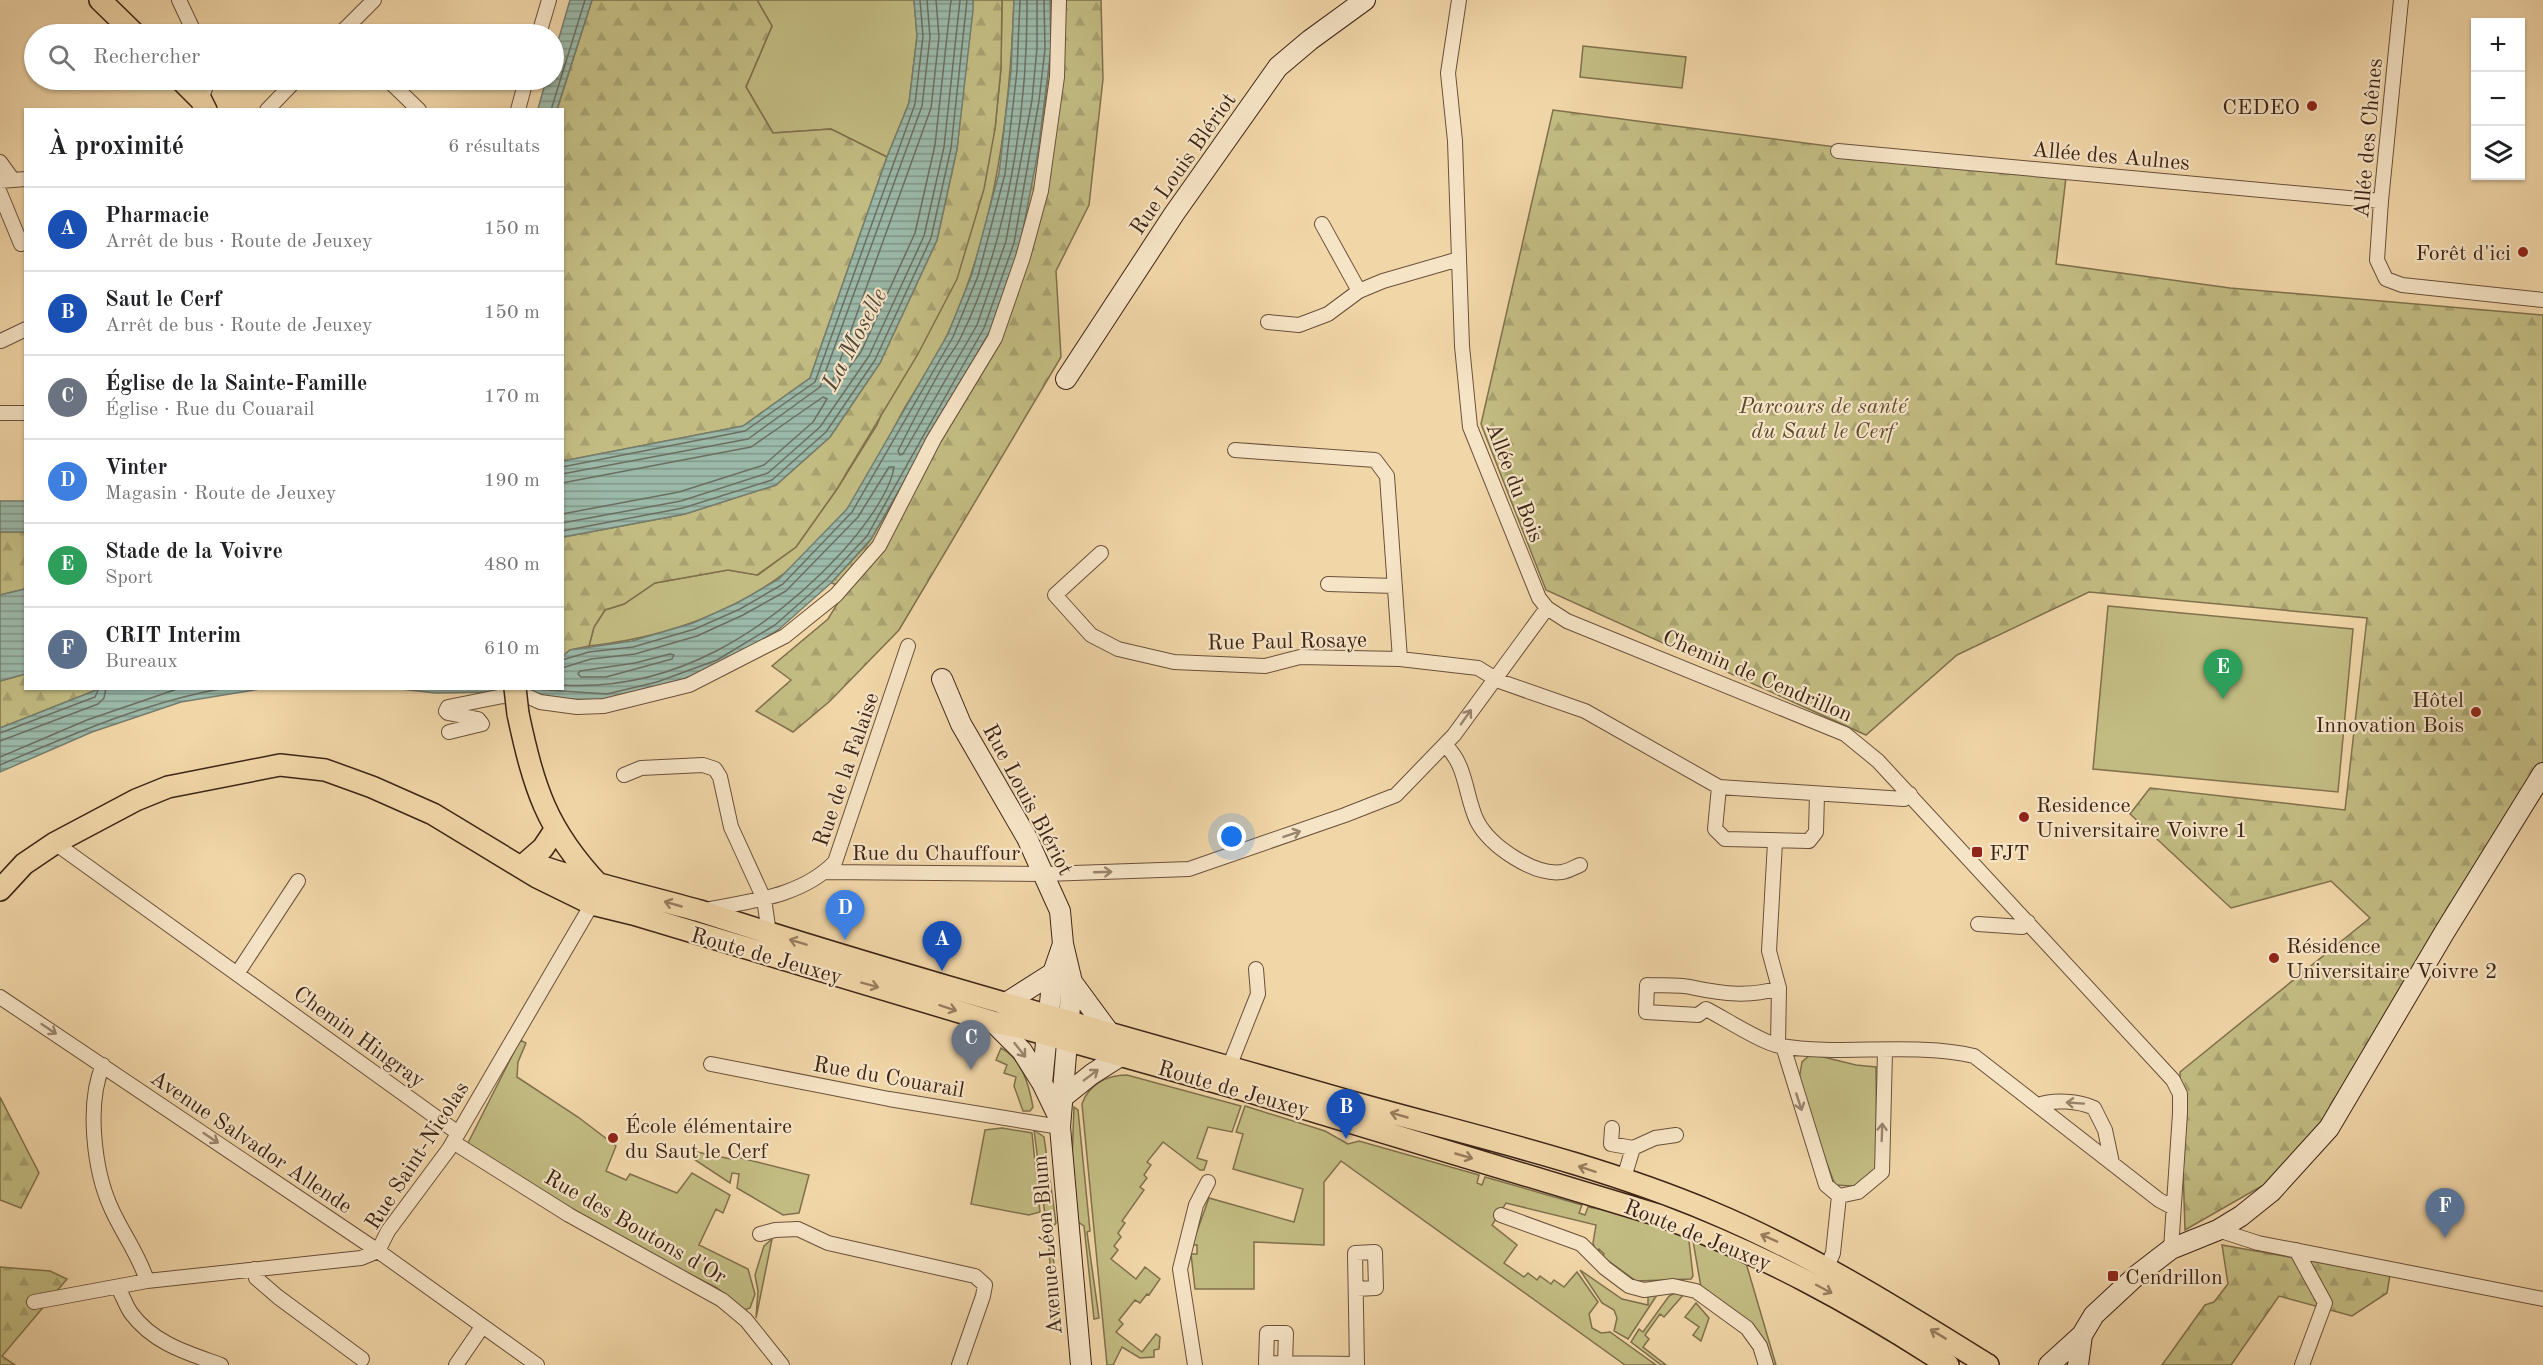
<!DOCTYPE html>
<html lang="fr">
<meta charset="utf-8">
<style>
:root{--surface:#fff;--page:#f2f2f2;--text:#202124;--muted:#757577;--line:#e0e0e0;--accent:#ea580c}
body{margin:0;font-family:"Old Standard TT",serif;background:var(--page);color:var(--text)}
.controls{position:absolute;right:18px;top:18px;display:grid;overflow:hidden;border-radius:0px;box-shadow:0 2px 4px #0004}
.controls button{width:54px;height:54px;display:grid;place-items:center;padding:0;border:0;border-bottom:2px solid var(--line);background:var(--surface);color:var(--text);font:30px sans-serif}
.you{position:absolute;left:1232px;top:837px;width:21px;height:21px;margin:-15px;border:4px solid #fff;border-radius:50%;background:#1a73e8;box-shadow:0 0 0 9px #1a73e833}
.badge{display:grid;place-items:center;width:39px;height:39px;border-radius:50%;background:var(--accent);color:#fff;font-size:20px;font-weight:700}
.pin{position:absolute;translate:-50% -50px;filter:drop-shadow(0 2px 3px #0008)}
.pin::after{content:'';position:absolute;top:32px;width:21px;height:18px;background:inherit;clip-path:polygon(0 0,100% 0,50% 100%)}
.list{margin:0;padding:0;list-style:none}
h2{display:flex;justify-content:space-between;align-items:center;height:78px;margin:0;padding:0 24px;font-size:26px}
h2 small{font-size:20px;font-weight:400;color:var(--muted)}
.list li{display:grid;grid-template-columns:39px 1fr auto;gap:18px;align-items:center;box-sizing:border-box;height:84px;padding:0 24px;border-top:2px solid var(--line)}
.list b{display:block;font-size:22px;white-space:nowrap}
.list p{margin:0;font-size:20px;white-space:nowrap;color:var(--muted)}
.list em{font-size:20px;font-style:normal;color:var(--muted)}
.icon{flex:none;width:33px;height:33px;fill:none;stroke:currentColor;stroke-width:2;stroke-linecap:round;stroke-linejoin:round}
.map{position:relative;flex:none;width:2543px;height:1365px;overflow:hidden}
.search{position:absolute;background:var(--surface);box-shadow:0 2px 4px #0004;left:24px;top:24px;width:540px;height:66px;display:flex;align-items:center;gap:15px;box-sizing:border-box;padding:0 21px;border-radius:33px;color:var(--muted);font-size:22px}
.panel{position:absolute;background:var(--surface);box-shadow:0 2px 4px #0004;left:24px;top:108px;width:540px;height:582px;border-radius:0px}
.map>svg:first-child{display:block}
.green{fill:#c2bc82;stroke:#80704c;stroke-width:1.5}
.forest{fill:url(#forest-firs);stroke:#80704c;stroke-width:1.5}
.water{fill:url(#water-rules);stroke:#757d6e;stroke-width:1.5}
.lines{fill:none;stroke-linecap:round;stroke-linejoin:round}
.shore{stroke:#6c6e60;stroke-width:1.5}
.street-casing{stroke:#6a503a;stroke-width:16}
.secondary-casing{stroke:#3d2416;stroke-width:22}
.primary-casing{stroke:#3d2416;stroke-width:24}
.street{stroke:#f6e4c6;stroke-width:14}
.secondary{stroke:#f6e4c6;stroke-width:20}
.primary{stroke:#f1d6a8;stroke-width:21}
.primary-bridge-casing{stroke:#3d2416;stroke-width:24;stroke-linecap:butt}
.primary-bridge{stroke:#f1d6a8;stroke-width:21}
.oneway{stroke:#9a846e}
.oneway2{stroke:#977d5f}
.poi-dot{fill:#8f2418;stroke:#f6e4c6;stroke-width:2}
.labels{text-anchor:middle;stroke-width:4.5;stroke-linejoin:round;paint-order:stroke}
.poi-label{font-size:22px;fill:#3d2416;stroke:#f6e4c6;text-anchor:start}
.street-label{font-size:22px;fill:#3d2416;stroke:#f6e4c6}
.park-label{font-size:22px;font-style:italic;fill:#5e4a31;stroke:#f6e4c6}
.water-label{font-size:24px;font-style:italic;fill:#54493b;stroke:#f6e4c6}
</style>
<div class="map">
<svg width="2543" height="1365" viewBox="0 0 2543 1365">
<defs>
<pattern id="forest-firs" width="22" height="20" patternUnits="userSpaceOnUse" patternTransform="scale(1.5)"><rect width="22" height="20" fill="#c2bc82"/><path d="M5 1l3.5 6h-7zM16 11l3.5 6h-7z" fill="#a8a170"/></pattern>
<pattern id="water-rules" width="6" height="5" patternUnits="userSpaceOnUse" patternTransform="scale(1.5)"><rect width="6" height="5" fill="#9bb9a9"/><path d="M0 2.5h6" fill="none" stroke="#809689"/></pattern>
</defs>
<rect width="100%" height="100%" fill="#f1d6a8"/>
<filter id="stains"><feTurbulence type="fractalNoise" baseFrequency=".00333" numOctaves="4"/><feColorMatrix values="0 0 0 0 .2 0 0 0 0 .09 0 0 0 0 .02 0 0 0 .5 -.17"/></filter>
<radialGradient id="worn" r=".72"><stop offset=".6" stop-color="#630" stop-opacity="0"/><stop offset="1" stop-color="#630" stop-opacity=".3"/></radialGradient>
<path class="green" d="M757,0H914L917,36L909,103L887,157L831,129L773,133L746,87L772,26Z
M1002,0H1014C1010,114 996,226 949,331C938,355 918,385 904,409C886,442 870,477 848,508C787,593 690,635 589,646L594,627L605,610L624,604L655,583L728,570L758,575L796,547L837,489L877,425L995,129L1001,68Z
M1583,46L1686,57L1682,88L1580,77Z
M2108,606L2353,629L2338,792L2093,769Z
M520,1040L526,1043L518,1062L517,1077L578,1117L616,1146L606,1171L626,1180L630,1174L677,1193L692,1173L730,1195L723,1213L716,1209L699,1245L748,1269L755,1294L750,1308L744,1310L717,1288L610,1233L467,1145Z
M1001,1048C1022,1059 1029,1085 1033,1107L1030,1111H1023L1014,1086L1016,1077L1004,1073L1007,1065L996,1060Z
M1811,1054L1856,1065L1876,1067L1877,1165L1867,1181L1853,1186L1835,1185L1798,1086L1802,1062Z
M1127,1075L1241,1106L1232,1132L1208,1127L1197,1158L1207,1161L1204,1170H1200L1163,1142L1147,1162L1151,1165L1144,1175L1147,1178L1140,1187L1144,1190L1122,1221L1125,1223L1118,1233L1121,1237L1114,1246L1118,1250L1111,1259L1136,1279L1145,1267L1160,1279L1149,1295L1147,1294L1140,1303L1135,1300L1119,1320L1123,1324L1116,1332L1142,1352L1156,1334L1160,1337L1159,1349L1154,1350V1357L1140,1358L1122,1347L1113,1365H1107L1082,1104C1089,1084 1107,1075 1127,1075Z
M1245,1106L1325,1131L1348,1144L1359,1141L1479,1175L1477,1183L1482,1185L1485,1177L1582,1205L1579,1213L1585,1215L1588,1207L1611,1211L1686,1236L1689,1241L1693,1276L1691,1279L1636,1281L1603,1257L1604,1254L1599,1249L1596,1252L1593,1243L1596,1225L1506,1203L1492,1225L1517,1245L1504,1263L1524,1277L1528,1273L1537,1280L1540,1276L1551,1284L1554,1280L1564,1287L1577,1272L1598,1302L1589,1314L1592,1328L1601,1333L1610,1332L1656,1365H1625L1341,1161L1324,1182V1245L1254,1242V1289H1195L1191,1254H1197V1245H1192L1209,1198L1294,1222L1303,1189L1233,1169L1243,1134L1236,1132Z
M1074,1107L1078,1110L1090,1231L1087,1232L1099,1318L1094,1319L1084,1226L1078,1222L1072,1161Z
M1002,1128L1032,1133L1040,1212L1029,1215L971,1204L985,1130Z
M1034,1130L1044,1137L1056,1223L1050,1230L1061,1326L1055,1327L1048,1238Z
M677,1148L731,1159L737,1157L809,1175L799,1213L783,1215L737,1188L739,1174L732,1173L730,1183Z
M772,1239L756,1318L758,1291L755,1275L764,1246Z
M1693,1241L1746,1263L1776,1365H1771L1759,1333L1701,1287Z
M1580,1270L1622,1299L1648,1305V1294L1657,1295L1628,1339L1614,1331L1617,1318L1614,1310L1602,1303Z
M1675,1293H1685L1664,1317L1660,1314L1645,1335L1649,1339L1643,1347L1666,1365H1661L1631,1342L1639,1329L1643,1332L1669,1296Z
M1696,1303L1709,1318L1701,1341L1693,1335L1699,1327L1685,1317Z"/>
<path class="forest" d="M592,0H757L772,26L746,87L773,133L831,129L887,157L810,378L743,426L563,461L562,110H557Z
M973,0H1002L1001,68L995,129L984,189L957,279L918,354L837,489L796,547L757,575L728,570L655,583L624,604L605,610L594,627L589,646L570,650L563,656V537L685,514L776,485L830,437L880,363L937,240L957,149Z
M1050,0H1101L1103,79L1089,205L1056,271L1061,357L899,630L830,701L793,732L756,711L791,680L772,666L828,619L847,588L831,583L869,542L892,504L1020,245L1045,102L1051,49Z
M1553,110L2066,177L2056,264L2230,288L2543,315V771L2366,1074L2283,1174L2185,1230L2180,1072L2370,918L2331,881L2231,908L2130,814L2150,788L2345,810L2367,618L2089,592L1957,655L1866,735L1546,590L1481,424Z
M0,532H26L25,589L0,595Z
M25,674L26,688L99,689L0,728V681Z
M0,1097L39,1173L21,1208L0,1200Z
M2222,1245L2390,1275L2387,1293L2352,1316L2279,1296L2231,1365H2162L2205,1305L2214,1302L2228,1284Z
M0,1267L50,1271L67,1279L2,1356L15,1365H0Z"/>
<path class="water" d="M570,0H592L557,109H538L546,80H554V55Z
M914,0H973V10L957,149L937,240L880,363L830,437L776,485L685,514L563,537V461L743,426L810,378L887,157L909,103L917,36Z
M1014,0H1050L1051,49L1038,152L1020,245L990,331L871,539L831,583L778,630L719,666L659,688L608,700L565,699L505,692L435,693L401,689L562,688L563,656L570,650L632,641L693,623L737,603L779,579L847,509L948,334L972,274L999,173L1011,70Z
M0,501H25V532H0Z
M25,589V674L0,681V595Z
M99,689V688L260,689L181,702L92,732L0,772V728Z"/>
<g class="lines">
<path class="shore" d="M936,0L939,37L931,108L832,383L834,387L861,352L915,233L935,145L951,0
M1027,0C1028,107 1008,243 960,339C955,349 948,357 943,366C927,394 912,423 898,451L900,455L903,454L977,325L1006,241L1032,100L1037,48V0
M551,110L585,0
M562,467L745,431L815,382L915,104L923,36L920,0
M562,474L748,439L820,387L922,106L930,37L927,0
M562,483L751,447L823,397L827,399L813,422L764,465L679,492L562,514
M562,523L681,501L768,473L820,427L869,356L924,236L944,147L960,0
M562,531L683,508L772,480L826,432L875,360L931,238L951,148L967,0
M670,654L674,655L672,659L606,677H581L578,674L580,671L635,663Z
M562,660L589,652L633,647L695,629L740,609L783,584L852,512L953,337L978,276L1005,174L1017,71L1020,0
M562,668L591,659L635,654L697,636L743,615L786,591L858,517L889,467H894C890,494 860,532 842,552C769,631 674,692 562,685
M532,689L607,694L657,682L717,660L775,625L827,579L867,536L984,328L1014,243L1039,101L1045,49L1044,0
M0,733L95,697L99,688
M0,741L98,704L104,698L106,688
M0,757L87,720L180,688
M0,765C73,734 146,702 225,688"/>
<defs>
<path id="street" d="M179,0L195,34
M1459,0L1448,73L1455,141L1462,346L1470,427L1539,598L1547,608L1567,621L1845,734L1878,761L2173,1080L2180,1094V1113L2171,1249
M2401,0L2381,201L2377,260L2386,279L2402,285L2543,300
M340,34L374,0
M539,34L549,0
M388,80L419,110
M201,100L208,80
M267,110L296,80
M518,110L526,80
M1838,151L2381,201
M0,162L13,180
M0,181L26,179
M0,193L21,244
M1322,224L1359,291
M1268,322L1299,325L1328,314L1359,291L1383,281L1459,259
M1,341L26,329
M0,413H26
M1235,450L1375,460L1387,476L1400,659
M1101,553L1055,595L1091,635L1118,649L1174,662L1265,666L1300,657L1400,659L1478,668L1499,681L1585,711L1719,787
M1328,584L1395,586
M449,732L482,724L478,719L448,713L446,711L448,707L503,696L529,697L540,702L577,707L604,706L689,685L785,636L836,595L879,546L934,439L995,338L1023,257L1041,191L1057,77L1059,0
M1445,745C1467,765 1465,796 1477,821C1490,846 1534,876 1562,872C1568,871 1575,867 1580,865
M624,775L641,768L703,765L715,769L720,777L731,827L764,899L769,933
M1817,795L1816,832L1809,841L1725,839L1715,829L1719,787L1904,799L1910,794
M1775,842L1769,951L1779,988L1778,1045
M55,843L458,1133
M825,872L1045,874L1189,869L1345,815L1396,795L1454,735L1547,608
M705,910C750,901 801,897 835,862L908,646
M1978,924L2022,927L2028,922
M237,974L298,881
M1779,988C1751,997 1723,994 1695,988C1680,984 1662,986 1647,985L1646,1012L1698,1015L1706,1009C1724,1018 1762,1043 1780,1046C1842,1056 1914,1042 1974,1056L2159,1200L2172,1207
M0,997L378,1251L537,1365
M1783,1046L1826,1185L1839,1196L1858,1192L1882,1172L1885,1051
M711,1064L889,1099L1060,1127
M103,1065C86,1104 94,1172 112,1210C123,1234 140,1257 147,1281
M1229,1067L1258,994L1256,969
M2038,1105C2054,1099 2079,1101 2094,1108L2105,1130L2112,1163
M1612,1128L1611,1144L1633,1148L1655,1138L1676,1135
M453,1142L569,1215L722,1300L746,1320L782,1365
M1623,1181L1633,1148
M1501,1215L1581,1244L1605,1268L1629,1286L1644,1290L1673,1286L1696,1291L1747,1328L1760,1346L1766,1365
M2218,1230L2258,1243L2543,1299
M760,1234L775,1230L798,1229L828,1243L975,1276L985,1285L983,1296L959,1365
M2296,1250L2325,1303L2302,1365
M1827,1267L1833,1253L1839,1196
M254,1269L256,1278L278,1297L362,1359
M118,1288C123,1296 126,1306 131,1313C154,1344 188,1353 221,1365
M1356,1289L1376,1288L1375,1252L1355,1253L1357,1365
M34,1302L147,1281L361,1258L378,1251L388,1231L449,1149L592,904
M1285,1363L1286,1333H1267L1266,1363L1357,1364
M456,1365L482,1327
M1195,1365L1180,1269L1196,1205L1208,1182"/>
<path id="secondary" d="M1066,379L1174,214L1278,67L1310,40L1365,0
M942,679L961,724L1027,838L1060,911L1063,944L1072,982L1060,1127L1081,1365
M1072,982L1111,1035
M1006,1003L1053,973
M993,1022L1022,1051L1042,1083
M1062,1098L1092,1074L1122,1055
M1059,1118L1042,1083L1053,973L1063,944
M2049,1365L2082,1335L2094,1315L2136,1276L2171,1249L2218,1230L2241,1216L2271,1192L2329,1128L2444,933L2543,773
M2078,1365L2082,1335"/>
<path id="primary" d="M100,0L135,34
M181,80L201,100L206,110
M518,714C534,788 546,829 599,885
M527,862L543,848L555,830
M540,866C593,884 646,896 700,911C914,980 1132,1039 1348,1101C1469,1135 1595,1163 1711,1212C1809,1253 1898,1309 1988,1365
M0,890L24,864L55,843L136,800L168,787L280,765L325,770L372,787L433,814L537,877L592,904L633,914L993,1022L1023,1028L1247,1091L1658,1215C1764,1255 1853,1303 1948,1365"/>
</defs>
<use href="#street" class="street-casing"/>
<use href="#secondary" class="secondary-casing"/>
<use href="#primary" class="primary-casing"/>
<use href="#street" class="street"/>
<use href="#secondary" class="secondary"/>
<use href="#primary" class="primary"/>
<defs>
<path id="primary-bridge" d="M515,688L518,714"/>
</defs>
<use href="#primary-bridge" class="primary-bridge-casing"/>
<use href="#primary-bridge" class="primary-bridge"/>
</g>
<defs><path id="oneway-shaft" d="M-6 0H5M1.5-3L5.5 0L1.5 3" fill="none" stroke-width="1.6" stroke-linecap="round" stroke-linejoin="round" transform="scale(1.5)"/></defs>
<g class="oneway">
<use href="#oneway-shaft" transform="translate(1466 717) rotate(-55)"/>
<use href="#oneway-shaft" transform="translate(1292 834) rotate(-19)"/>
<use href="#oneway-shaft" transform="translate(1103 872) rotate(-2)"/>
<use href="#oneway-shaft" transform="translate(49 1029) rotate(34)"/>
<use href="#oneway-shaft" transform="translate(1020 1050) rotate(52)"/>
<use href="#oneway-shaft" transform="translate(1091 1075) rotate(-37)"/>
<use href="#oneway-shaft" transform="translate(1799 1102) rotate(72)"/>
<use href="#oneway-shaft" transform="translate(2075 1103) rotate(-176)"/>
<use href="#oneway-shaft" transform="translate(1882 1132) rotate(-88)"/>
<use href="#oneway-shaft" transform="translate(211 1138) rotate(34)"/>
</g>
<g class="oneway2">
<use href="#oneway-shaft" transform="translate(673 904) rotate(-164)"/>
<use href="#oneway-shaft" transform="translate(798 942) rotate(-163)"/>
<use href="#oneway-shaft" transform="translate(870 985) rotate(15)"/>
<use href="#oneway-shaft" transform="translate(948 1008) rotate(18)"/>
<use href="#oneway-shaft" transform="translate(1399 1115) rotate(-164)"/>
<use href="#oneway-shaft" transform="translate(1464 1156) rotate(16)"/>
<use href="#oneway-shaft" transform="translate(1587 1169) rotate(-162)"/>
<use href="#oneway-shaft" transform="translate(1769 1238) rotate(-156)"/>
<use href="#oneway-shaft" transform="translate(1824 1289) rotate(28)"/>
<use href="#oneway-shaft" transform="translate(1938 1334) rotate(-149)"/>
</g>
<g class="poi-dot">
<circle cx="2312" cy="106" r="6"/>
<circle cx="2523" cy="252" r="6"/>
<circle cx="2476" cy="712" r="6"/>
<circle cx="2024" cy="817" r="6"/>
<rect x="1971" y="846" width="12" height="12" rx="3"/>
<circle cx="2274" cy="958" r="6"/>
<circle cx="613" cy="1138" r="6"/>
<rect x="2107" y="1270" width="12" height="12" rx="3"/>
</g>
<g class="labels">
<g class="poi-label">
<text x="2300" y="114" text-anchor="end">CEDEO</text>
<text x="2511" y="260" text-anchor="end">Forêt d'ici</text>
<text x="2464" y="707" text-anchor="end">Hôtel<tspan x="2464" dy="25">Innovation Bois</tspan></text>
<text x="2036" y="812">Residence<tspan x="2036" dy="25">Universitaire Voivre 1</tspan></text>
<text x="1989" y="860">FJT</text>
<text x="2286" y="953">Résidence<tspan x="2286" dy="25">Universitaire Voivre 2</tspan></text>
<text x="625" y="1133">École élémentaire<tspan x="625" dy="25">du Saut le Cerf</tspan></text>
<text x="2125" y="1284">Cendrillon</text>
</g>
<g class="street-label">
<text transform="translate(2367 138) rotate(-85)" y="8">Allée des Chênes</text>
<text transform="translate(2111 155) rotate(5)" y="8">Allée des Aulnes</text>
<text transform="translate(1182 163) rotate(-55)" y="8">Rue Louis Blériot</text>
<text transform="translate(1516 482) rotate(69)" y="8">Allée du Bois</text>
<text transform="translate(1287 640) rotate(-1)" y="8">Rue Paul Rosaye</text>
<text transform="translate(1758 675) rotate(23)" y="8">Chemin de Cendrillon</text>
<text transform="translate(845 769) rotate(-71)" y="8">Rue de la Falaise</text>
<text transform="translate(1029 799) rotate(62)" y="8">Rue Louis Blériot</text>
<text x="936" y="860">Rue du Chauffour</text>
<text transform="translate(767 955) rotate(16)" y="8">Route de Jeuxey</text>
<text transform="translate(360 1036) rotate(36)" y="8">Chemin Hingray</text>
<text transform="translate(889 1076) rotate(10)" y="8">Rue du Couarail</text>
<text transform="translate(1234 1088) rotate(16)" y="8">Route de Jeuxey</text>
<text transform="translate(252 1141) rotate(34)" y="8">Avenue Salvador Allende</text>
<text transform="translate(416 1155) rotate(-57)" y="8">Rue Saint-Nicolas</text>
<text transform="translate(636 1226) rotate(30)" y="8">Rue des Boutons d'Or</text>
<text transform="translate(1698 1234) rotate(22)" y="8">Route de Jeuxey</text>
<text transform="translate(1046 1245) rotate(-95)" y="8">Avenue Léon Blum</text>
</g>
<g class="park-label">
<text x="1823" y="413">Parcours de santé<tspan x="1823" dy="25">du Saut le Cerf</tspan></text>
</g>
<g class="water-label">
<text transform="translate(854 339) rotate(-62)" y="8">La Moselle</text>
</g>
</g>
<rect width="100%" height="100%" filter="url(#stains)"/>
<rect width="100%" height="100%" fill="url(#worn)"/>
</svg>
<div class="controls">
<button>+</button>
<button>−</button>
<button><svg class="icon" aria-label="layers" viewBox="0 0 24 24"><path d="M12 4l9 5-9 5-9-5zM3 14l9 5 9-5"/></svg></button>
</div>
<div class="you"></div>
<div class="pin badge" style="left:942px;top:971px;background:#1a4fb4">A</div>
<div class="pin badge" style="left:1346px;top:1139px;background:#1a4fb4">B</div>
<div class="pin badge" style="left:971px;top:1070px;background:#6b7280">C</div>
<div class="pin badge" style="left:845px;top:940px;background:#3f7fe0">D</div>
<div class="pin badge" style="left:2223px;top:699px;background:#2e9e5b">E</div>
<div class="pin badge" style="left:2445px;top:1238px;background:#5c6f8a">F</div>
<div class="search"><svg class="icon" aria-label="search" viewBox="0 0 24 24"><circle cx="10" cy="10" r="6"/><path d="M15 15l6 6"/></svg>Rechercher</div>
<section class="panel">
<h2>À proximité<small>6 résultats</small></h2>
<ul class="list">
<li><span class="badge" style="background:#1a4fb4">A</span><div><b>Pharmacie</b><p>Arrêt de bus · Route de Jeuxey</p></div><em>150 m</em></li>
<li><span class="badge" style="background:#1a4fb4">B</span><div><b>Saut le Cerf</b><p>Arrêt de bus · Route de Jeuxey</p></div><em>150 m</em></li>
<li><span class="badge" style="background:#6b7280">C</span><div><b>Église de la Sainte-Famille</b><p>Église · Rue du Couarail</p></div><em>170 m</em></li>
<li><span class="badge" style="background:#3f7fe0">D</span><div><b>Vinter</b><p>Magasin · Route de Jeuxey</p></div><em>190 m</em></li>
<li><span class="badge" style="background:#2e9e5b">E</span><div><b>Stade de la Voivre</b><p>Sport</p></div><em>480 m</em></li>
<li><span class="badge" style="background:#5c6f8a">F</span><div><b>CRIT Interim</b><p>Bureaux</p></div><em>610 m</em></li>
</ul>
</section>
</div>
